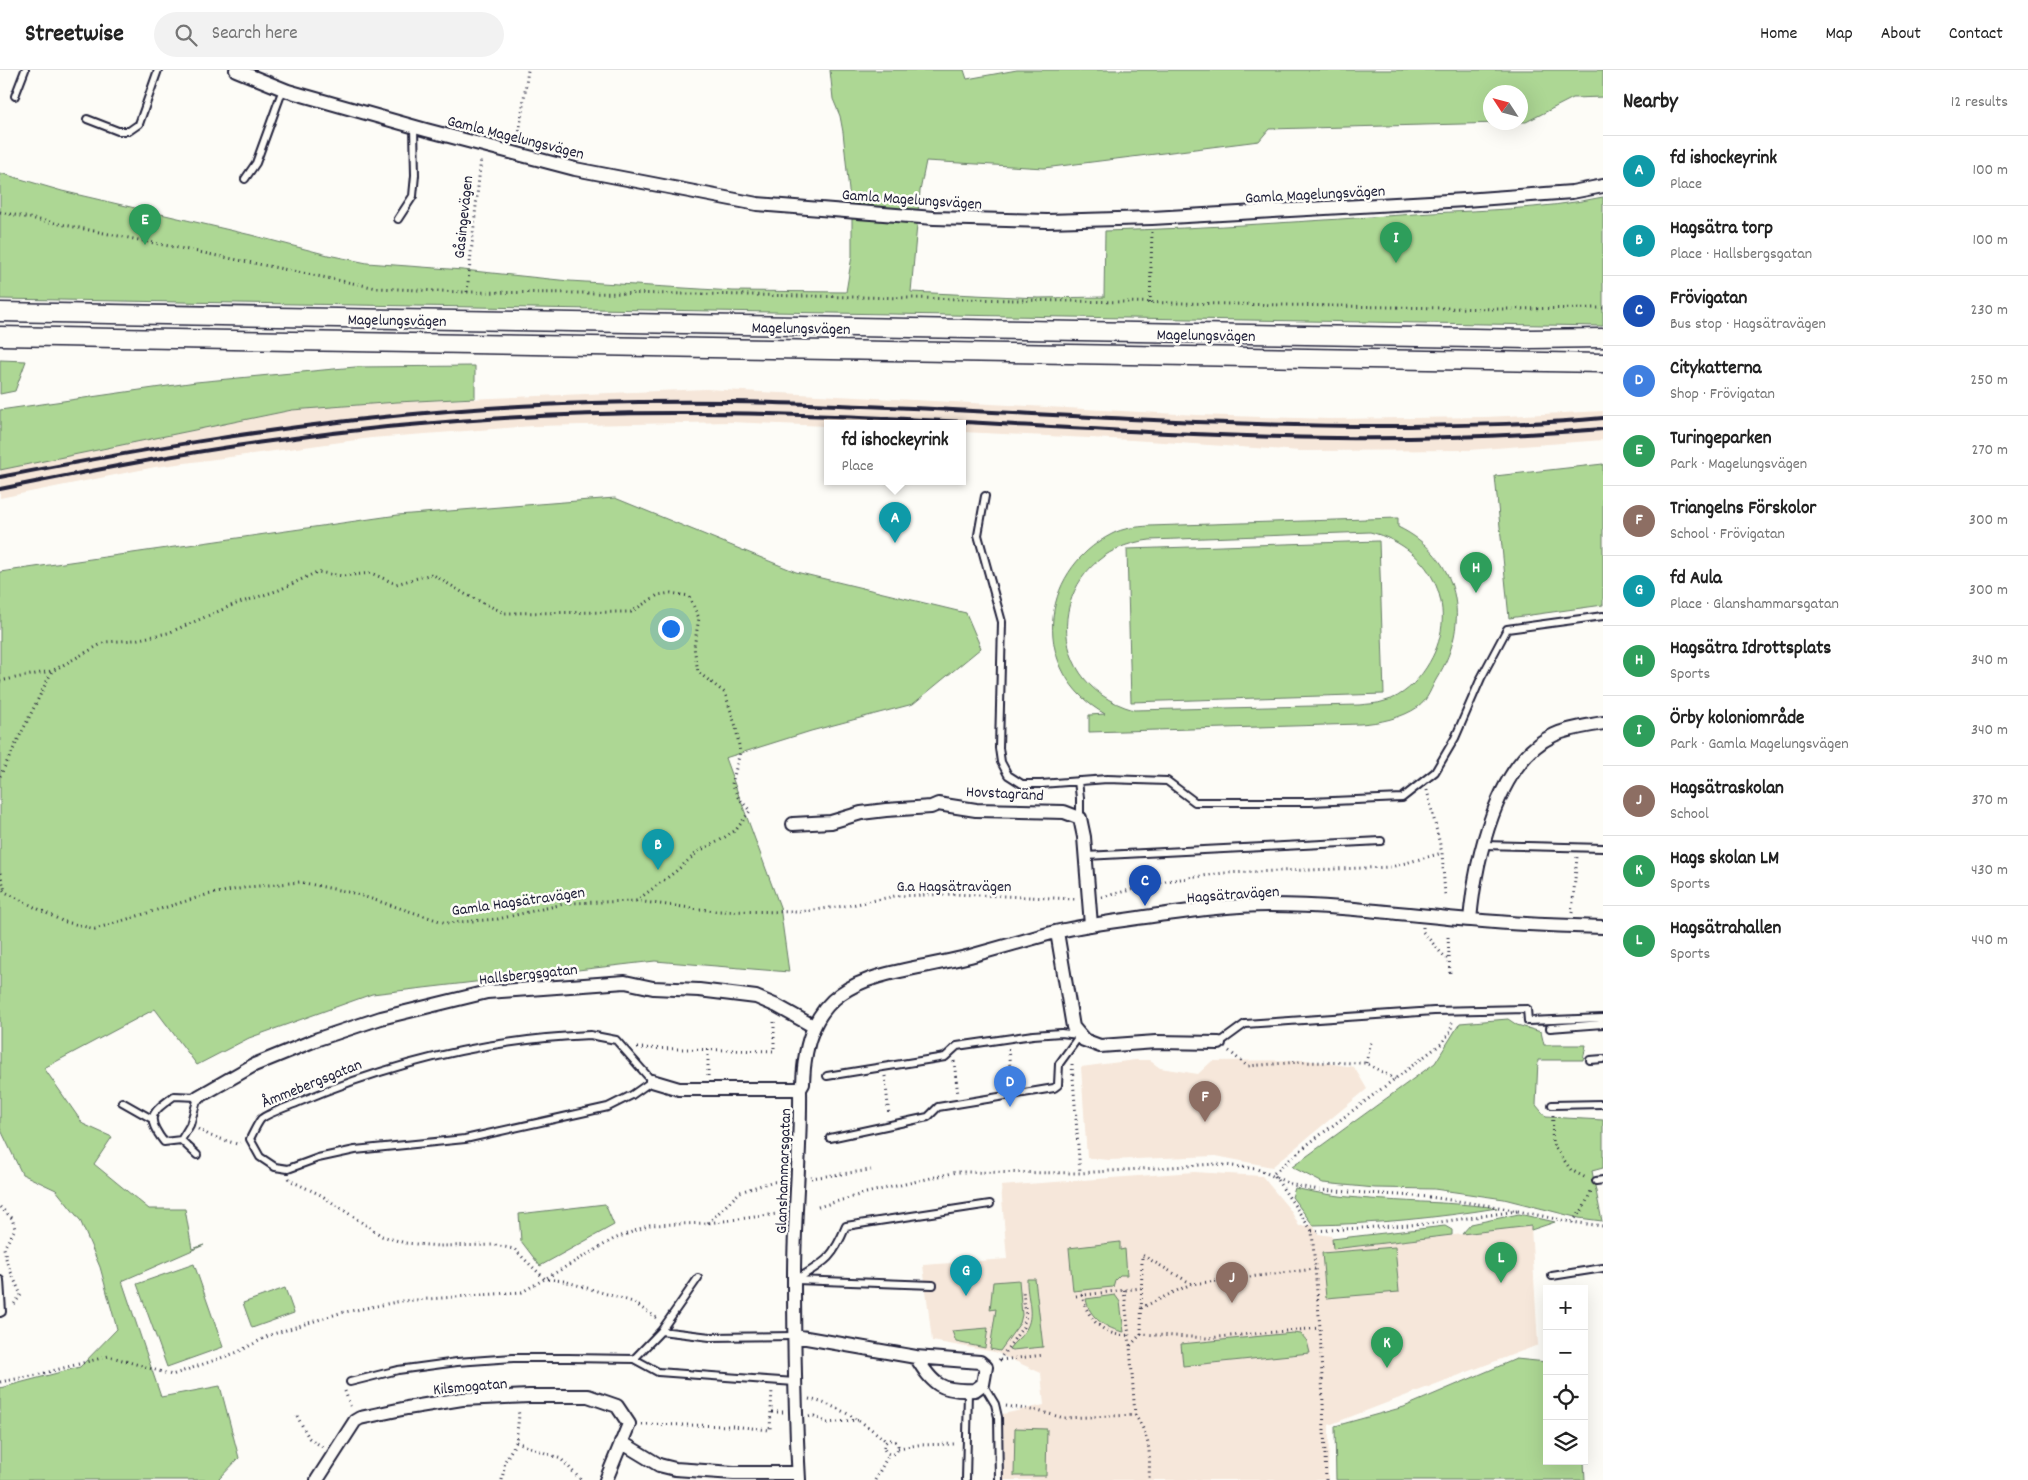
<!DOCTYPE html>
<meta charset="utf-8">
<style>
:root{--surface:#fff;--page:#f2f2f2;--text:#222;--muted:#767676;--line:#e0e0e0;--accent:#0f766e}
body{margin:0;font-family:Dekko,sans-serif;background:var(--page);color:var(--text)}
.controls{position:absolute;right:15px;bottom:15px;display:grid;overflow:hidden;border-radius:0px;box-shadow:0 5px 20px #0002}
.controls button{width:45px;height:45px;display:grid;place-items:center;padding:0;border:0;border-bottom:1px solid var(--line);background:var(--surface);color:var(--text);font:25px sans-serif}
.compass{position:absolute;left:1483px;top:15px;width:45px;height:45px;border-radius:50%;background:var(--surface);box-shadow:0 5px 20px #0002;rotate:306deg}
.you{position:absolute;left:670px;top:558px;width:18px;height:18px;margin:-12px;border:4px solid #fff;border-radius:50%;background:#1a73e8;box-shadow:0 0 0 8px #1a73e833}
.badge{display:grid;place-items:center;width:32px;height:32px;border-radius:50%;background:var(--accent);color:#fff;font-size:16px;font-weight:700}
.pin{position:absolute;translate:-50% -41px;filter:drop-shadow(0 1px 2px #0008)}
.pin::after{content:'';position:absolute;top:26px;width:18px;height:15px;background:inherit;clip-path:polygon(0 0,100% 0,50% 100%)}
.popup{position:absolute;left:824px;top:350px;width:142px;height:65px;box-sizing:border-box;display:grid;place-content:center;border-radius:0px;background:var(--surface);filter:drop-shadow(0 1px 4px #0005);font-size:16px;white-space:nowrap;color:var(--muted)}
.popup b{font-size:19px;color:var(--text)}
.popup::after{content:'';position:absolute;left:50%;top:100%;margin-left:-10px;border:10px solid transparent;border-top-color:var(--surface)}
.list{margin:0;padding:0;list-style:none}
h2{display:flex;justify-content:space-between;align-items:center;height:65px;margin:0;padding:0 20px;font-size:21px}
h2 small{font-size:16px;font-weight:400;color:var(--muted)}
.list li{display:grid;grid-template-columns:32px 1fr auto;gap:15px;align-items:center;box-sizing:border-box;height:70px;padding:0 20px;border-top:1px solid var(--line)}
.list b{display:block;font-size:19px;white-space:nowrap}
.list p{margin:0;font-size:16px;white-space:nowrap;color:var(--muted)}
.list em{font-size:16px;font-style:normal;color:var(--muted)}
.icon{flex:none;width:28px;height:28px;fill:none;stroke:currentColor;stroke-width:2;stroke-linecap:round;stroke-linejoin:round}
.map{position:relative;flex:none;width:1603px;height:1410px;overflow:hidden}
header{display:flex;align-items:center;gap:30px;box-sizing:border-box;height:70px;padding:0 25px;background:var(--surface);border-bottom:1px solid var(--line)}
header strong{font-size:24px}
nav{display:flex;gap:28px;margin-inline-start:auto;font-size:18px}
.search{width:350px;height:45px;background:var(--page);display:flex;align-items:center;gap:12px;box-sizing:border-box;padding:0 18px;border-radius:28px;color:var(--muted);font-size:19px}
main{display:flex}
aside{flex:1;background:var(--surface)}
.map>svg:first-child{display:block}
.built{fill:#f6e7da}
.green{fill:#add794;stroke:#687c68;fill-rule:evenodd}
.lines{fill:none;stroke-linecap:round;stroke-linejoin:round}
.service-casing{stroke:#22223b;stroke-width:10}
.minor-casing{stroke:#22223b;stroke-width:16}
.secondary-casing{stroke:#22223b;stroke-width:21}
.path{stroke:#22223b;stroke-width:3;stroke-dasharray:1 4;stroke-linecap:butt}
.service{stroke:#fdfcf7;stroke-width:6}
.minor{stroke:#fdfcf7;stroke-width:12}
.secondary{stroke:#fdfcf7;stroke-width:18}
.rail{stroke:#22223b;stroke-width:4}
.labels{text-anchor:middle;stroke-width:5;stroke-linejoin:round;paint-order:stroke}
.street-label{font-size:16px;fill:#22223b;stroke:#fdfcf7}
</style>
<header>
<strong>Streetwise</strong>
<div class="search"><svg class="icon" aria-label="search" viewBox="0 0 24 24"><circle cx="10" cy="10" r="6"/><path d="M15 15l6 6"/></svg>Search here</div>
<nav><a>Home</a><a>Map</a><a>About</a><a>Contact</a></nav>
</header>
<main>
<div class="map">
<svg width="1603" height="1410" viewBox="0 0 1603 1410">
<rect width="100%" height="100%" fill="#fdfcf7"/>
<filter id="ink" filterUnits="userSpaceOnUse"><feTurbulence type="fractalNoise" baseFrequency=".02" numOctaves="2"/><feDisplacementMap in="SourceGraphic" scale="10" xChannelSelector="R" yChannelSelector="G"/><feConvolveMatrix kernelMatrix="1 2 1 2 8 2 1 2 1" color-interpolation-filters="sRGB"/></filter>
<g filter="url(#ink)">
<path class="built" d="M706,319L1197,345L1330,349L1486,347L1603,341V370L1469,380L1301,381L1132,370L963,362L962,354H828L827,356L731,352L533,356L371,368L155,397L0,428V400L292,340L397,332Z
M1135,990H1149L1160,998L1198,1004L1212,991L1305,990L1354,997L1367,1019L1272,1097L1216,1086L1109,1090L1087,1088L1081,997Z
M1194,1102L1262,1106L1291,1141L1299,1156L1313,1155L1318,1164L1332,1166L1334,1179L1531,1156L1538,1275L1329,1355L1328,1410H1004L1003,1344L1044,1335L1041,1303L995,1282L932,1271L923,1195L1007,1189L1001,1116Z"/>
<path class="green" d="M830,0H964L967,9L1017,0H1603V27L1573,28L1526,52H1521L1520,22H1490V52L1501,53L1269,59L1259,71L1044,98L926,91L920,121L911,222L1038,228L1104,227L1105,161C1208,158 1312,151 1415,144C1477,140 1542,140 1603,127V256L0,229V103L62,121L251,165L328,185L367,193L463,200L569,211L733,221L846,222L852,186V150L843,62L840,46L833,29Z
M0,290L26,291L15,321L0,324Z
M475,296V328L397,332L292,340L0,400V340L196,312L355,297Z
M1603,394V535L1509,548L1495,406Z
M615,428L796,502L966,543L981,578L913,634L811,661L725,688L780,837L789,902L655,891L372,924L249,968L197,995L155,939L44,998L83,1054L112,1067L94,1094L149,1139H185L192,1179L204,1175L122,1211L161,1327L220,1316L239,1388L218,1410H0V1318L80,1297L117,1259L100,1197L80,1150L56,1120L22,1104L0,1058V502L398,445Z
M1398,448V457C1460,487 1472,552 1437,608C1431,618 1428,630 1418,637C1402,648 1379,653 1360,654L1089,662V645L1105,644C1031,603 1037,502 1112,464C1123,458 1136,457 1149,456ZM1370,462C1434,478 1463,542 1426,598C1417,612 1402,627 1385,631C1377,634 1367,634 1359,635L1134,640C1034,612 1050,480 1150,470Z
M1379,471L1384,624L1131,632L1127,479Z
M1508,949L1517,955L1541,962L1544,975H1586L1583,990H1538L1536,1035L1546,1047L1603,1050V1098L1592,1101L1602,1151L1579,1148L1504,1129L1434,1119L1375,1118L1323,1113L1292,1097L1435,993L1460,953Z
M1295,1118C1360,1134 1431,1129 1497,1138C1436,1148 1374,1154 1313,1155L1292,1127Z
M605,1134L614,1155L540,1196L521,1171L519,1144Z
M1519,1144L1555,1152L1531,1160V1156L1462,1164L1471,1154Z
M1445,1156L1452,1160V1165L1333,1179L1332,1169Z
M1120,1172V1180L1125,1179L1127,1205H1120L1115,1210L1113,1217L1073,1221L1069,1178Z
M1395,1177L1399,1222L1326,1228L1322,1183Z
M194,1194L223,1277L167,1297L137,1214Z
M1027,1209H1035L1043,1277L1012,1280L1009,1279C1013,1272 1021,1268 1025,1261C1036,1245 1026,1227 1027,1209Z
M1019,1210L1022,1245L1020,1253L1000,1281L990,1279L996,1239L990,1240L993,1212Z
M285,1218L294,1243L252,1258L243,1233Z
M1115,1225L1120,1232L1124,1262C1107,1259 1089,1248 1086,1229Z
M988,1258L985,1278L956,1272L952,1261Z
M1293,1263L1301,1264L1307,1271L1310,1283L1183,1296L1181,1274Z
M1516,1289L1547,1292V1391H1584L1585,1410H1336L1335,1356L1404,1337Z
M1015,1358L1047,1359L1046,1406H1014Z"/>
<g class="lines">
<defs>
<path id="service" d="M15,26L25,0
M87,49L118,61H129L139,54L158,0
M245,109L256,93L283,19
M398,149L413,126L415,105L414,57
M985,426L978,465L1002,552L999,678L1001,692L1008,705L1022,714H1041L1107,709L1167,711L1195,732H1310L1402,728L1435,702L1455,668L1481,608L1507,559L1603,546
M1078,711L1080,728V748
M1483,775L1603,778
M1085,786L1381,771
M1550,958L1603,954
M590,965L616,970L652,1011L632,1025L608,1037L465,1069L355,1080L318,1088L288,1099L275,1097L260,1087L250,1069C253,1063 257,1054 261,1049C268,1043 290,1036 299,1032C391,993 490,969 590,965Z
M1219,973L1245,954L1434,941L1527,939L1528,951L1603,948
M1590,990L1603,989
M827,1006L945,987L957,976L1033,965L1061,963L1079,965
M174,1026L198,1027L190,1055L181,1070L164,1072C145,1047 151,1043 174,1026Z
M122,1032L152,1049
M1552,1035L1603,1034
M830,1068L928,1047L938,1037L1054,1018L1058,1015L1059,994L1080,965
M181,1070L197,1085
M1596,1111L1603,1110
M1552,1206L1603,1198
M0,1210L2,1242L0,1243
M795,1210C825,1192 832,1190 846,1156L990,1134
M796,1210L933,1215
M661,1261L698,1208
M634,1289L661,1261L710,1267L795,1266
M350,1312L398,1300L457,1292L513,1288H568L634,1289L658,1302L795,1312
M983,1314L995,1334L998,1347L999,1410
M966,1410L968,1321"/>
<path id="minor" d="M236,0L288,21L426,60L514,83L575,99L757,134L934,148L1047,151L1152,148L1465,130L1572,122L1603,116
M793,754L831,752L861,743L886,740L931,737L938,734L976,740L1064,742L1080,748L1084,767L1091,855
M1470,850C1475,793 1496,691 1554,665C1569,658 1588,656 1603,653
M1057,862L1073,957L1084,970L1100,976L1156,972L1219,973
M652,1011L679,1019H800
M198,1027L254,995L318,969L381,948L487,922L625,912L653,918L699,920L756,927L777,936L813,956
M795,1266L916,1287L980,1292L986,1297L983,1314L975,1320C941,1322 933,1315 916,1287
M621,1372L659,1395L675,1399L734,1403H798
M317,1410L355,1351L360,1348L407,1338L462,1329L529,1326H588L617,1336L629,1354L606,1410
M799,1410C795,1342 794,1274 794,1205C794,1143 801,1081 800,1019L803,1014C806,899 884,908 970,886C999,878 1027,870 1055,862C1089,854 1124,850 1159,845C1196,840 1232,835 1269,835C1337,835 1404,844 1471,850C1515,854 1559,856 1603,857"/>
<path id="secondary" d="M0,242L1529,269L1603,268
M0,266L1603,293"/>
</defs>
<use href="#service" class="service-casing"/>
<use href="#minor" class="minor-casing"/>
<use href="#secondary" class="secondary-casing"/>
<path class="path" d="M518,71L528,0
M0,142L377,218L461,222L697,224L1498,239L1603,238
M467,222L481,88
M1150,233L1152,161
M0,611L51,601
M0,706L52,601L105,572L134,570L168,563L233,535L279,520L317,502L343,506L371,503L396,514L432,504L465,524L504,543L631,542L658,525L671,523L689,526L699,548L694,577L698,602L725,623L736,657L740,682L732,714L738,727L750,741L736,760L719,771L699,781L675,802L636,831
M1427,720L1442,783L1445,825
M0,803L5,821
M0,816L5,822L62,851L95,859L206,825L249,817L300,812L353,823L446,853L498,849L568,833L636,831L715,841L799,842L852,835L895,826L954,824L1076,829
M1102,827L1166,811L1224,803L1391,797L1442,783
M1572,843L1577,787
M1423,857V862L1442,884L1449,890
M1448,867L1450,904
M637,978L774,981V949
M1008,979L1012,1015
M1229,981L1247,996L1300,992L1366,993L1395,1009
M954,991L958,1025
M1366,993L1371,972
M1072,994L1080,1103
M708,1006V979
M885,1006L889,1045
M1553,1045L1552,1073L1571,1100L1586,1108
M198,1059L211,1066L237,1074L240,1073
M289,1108L291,1111L321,1125L382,1166L405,1173L439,1176L495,1175L514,1179L545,1209L564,1211L633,1232L658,1249
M811,1108L871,1100
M0,1137L12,1148L15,1159L4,1178L7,1193L21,1225L12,1237
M818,1137L866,1123L957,1102L1080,1103L1216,1094L1257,1099L1293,1115L1319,1120L1430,1127L1498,1137L1571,1152L1603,1156
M1572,1152L1583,1139L1592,1119
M708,1153L740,1122L771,1112L785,1111
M1312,1161L1426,1154L1517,1141
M1124,1220L1130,1276
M1082,1225C1086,1247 1104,1268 1129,1265
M1076,1226L1141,1218
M1141,1238L1191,1214
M1141,1264L1142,1185L1192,1214L1315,1199
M999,1290L1023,1257L1026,1246L1023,1221
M1000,1290L1044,1285
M0,1312L37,1305L109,1286L172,1305L238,1282L270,1265L340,1243L402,1231L522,1222L614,1169L650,1155L708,1153L777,1144
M345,1321L351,1338
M809,1329C837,1335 864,1352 886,1371
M1006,1336L1038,1341L1064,1348L1135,1345C1151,1368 1150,1383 1149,1410
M772,1342H783
M1135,1345L1130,1276L1141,1264L1207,1268L1320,1258
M297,1346L309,1368L324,1378
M809,1347L814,1346L827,1353L858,1350
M642,1354L732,1356L770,1360L772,1319
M884 1377a7 7 0 1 1 14 0a7 7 0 1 1-14 0Z
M516,1372L561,1389L581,1410
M898,1378L918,1375L957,1374
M502,1410L505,1391L516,1372L519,1345L518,1339
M875,1410L889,1384
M1326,1410L1320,1258L1312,1161L1273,1104L1307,1075L1441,974L1451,961L1452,951"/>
<use href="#service" class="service"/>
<use href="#minor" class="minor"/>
<use href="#secondary" class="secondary"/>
<path class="rail" d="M0,407C148,378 297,353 448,341C542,333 636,331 730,332C957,335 1183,358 1409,356C1474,355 1539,354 1603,348
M0,419C90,401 180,383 271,371C404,352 539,343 674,343C895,342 1115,366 1336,368C1425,369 1514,366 1603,359"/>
</g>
</g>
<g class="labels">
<g class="street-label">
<text transform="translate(516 66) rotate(14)" y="6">Gamla Magelungsvägen</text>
<text transform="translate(1315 123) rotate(-3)" y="6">Gamla Magelungsvägen</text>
<text transform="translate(912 128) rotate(4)" y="6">Gamla Magelungsvägen</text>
<text transform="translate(462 147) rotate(-84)" y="6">Gåsingevägen</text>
<text transform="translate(397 249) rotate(1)" y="6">Magelungsvägen</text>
<text transform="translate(801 257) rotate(1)" y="6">Magelungsvägen</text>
<text transform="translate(1206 264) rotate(1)" y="6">Magelungsvägen</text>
<text transform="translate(1005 722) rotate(3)" y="6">Hovstagränd</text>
<text x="954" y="821">G.a Hagsätravägen</text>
<text transform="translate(1233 823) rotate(-4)" y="6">Hagsätravägen</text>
<text transform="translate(518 830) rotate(-8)" y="6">Gamla Hagsätravägen</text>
<text transform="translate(528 903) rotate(-6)" y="6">Hallsbergsgatan</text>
<text transform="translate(311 1012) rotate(-22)" y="6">Åmmebergsgatan</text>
<text transform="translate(782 1101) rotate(-88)" y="6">Glanshammarsgatan</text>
<text transform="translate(470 1315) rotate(-5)" y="6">Kilsmogatan</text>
</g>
</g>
</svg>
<div class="controls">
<button>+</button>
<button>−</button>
<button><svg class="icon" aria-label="locate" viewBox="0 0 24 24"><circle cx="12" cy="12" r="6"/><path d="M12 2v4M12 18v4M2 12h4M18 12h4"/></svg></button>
<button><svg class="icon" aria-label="layers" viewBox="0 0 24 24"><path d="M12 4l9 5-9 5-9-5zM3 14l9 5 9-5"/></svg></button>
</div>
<svg class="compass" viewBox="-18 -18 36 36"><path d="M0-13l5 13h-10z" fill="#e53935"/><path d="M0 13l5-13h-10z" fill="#767676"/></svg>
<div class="you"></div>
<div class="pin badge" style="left:895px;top:473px;background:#0f9aa8">A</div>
<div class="popup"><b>fd ishockeyrink</b>Place</div>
<div class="pin badge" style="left:658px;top:800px;background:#0f9aa8">B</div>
<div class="pin badge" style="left:1145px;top:836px;background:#1a4fb4">C</div>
<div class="pin badge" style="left:1010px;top:1037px;background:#3f7fe0">D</div>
<div class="pin badge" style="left:145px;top:175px;background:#2e9e5b">E</div>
<div class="pin badge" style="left:1205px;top:1052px;background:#8d6e63">F</div>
<div class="pin badge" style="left:966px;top:1226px;background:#0f9aa8">G</div>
<div class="pin badge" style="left:1476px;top:523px;background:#2e9e5b">H</div>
<div class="pin badge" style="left:1396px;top:193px;background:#2e9e5b">I</div>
<div class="pin badge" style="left:1232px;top:1233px;background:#8d6e63">J</div>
<div class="pin badge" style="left:1387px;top:1298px;background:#2e9e5b">K</div>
<div class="pin badge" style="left:1501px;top:1213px;background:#2e9e5b">L</div>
</div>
<aside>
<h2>Nearby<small>12 results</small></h2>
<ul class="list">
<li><span class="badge" style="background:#0f9aa8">A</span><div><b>fd ishockeyrink</b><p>Place</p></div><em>100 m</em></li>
<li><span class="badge" style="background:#0f9aa8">B</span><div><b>Hagsätra torp</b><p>Place · Hallsbergsgatan</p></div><em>100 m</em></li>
<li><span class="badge" style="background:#1a4fb4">C</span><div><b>Frövigatan</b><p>Bus stop · Hagsätravägen</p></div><em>230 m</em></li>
<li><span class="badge" style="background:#3f7fe0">D</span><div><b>Citykatterna</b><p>Shop · Frövigatan</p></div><em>250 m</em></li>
<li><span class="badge" style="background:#2e9e5b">E</span><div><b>Turingeparken</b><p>Park · Magelungsvägen</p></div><em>270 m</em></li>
<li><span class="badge" style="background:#8d6e63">F</span><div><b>Triangelns Förskolor</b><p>School · Frövigatan</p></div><em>300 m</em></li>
<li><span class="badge" style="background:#0f9aa8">G</span><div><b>fd Aula</b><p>Place · Glanshammarsgatan</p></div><em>300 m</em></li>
<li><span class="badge" style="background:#2e9e5b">H</span><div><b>Hagsätra Idrottsplats</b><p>Sports</p></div><em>340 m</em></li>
<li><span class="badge" style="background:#2e9e5b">I</span><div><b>Örby koloniområde</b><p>Park · Gamla Magelungsvägen</p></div><em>340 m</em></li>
<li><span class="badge" style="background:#8d6e63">J</span><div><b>Hagsätraskolan</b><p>School</p></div><em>370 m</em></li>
<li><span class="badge" style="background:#2e9e5b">K</span><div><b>Hags skolan LM</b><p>Sports</p></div><em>430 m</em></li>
<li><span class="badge" style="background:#2e9e5b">L</span><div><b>Hagsätrahallen</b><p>Sports</p></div><em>440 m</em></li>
</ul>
</aside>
</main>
